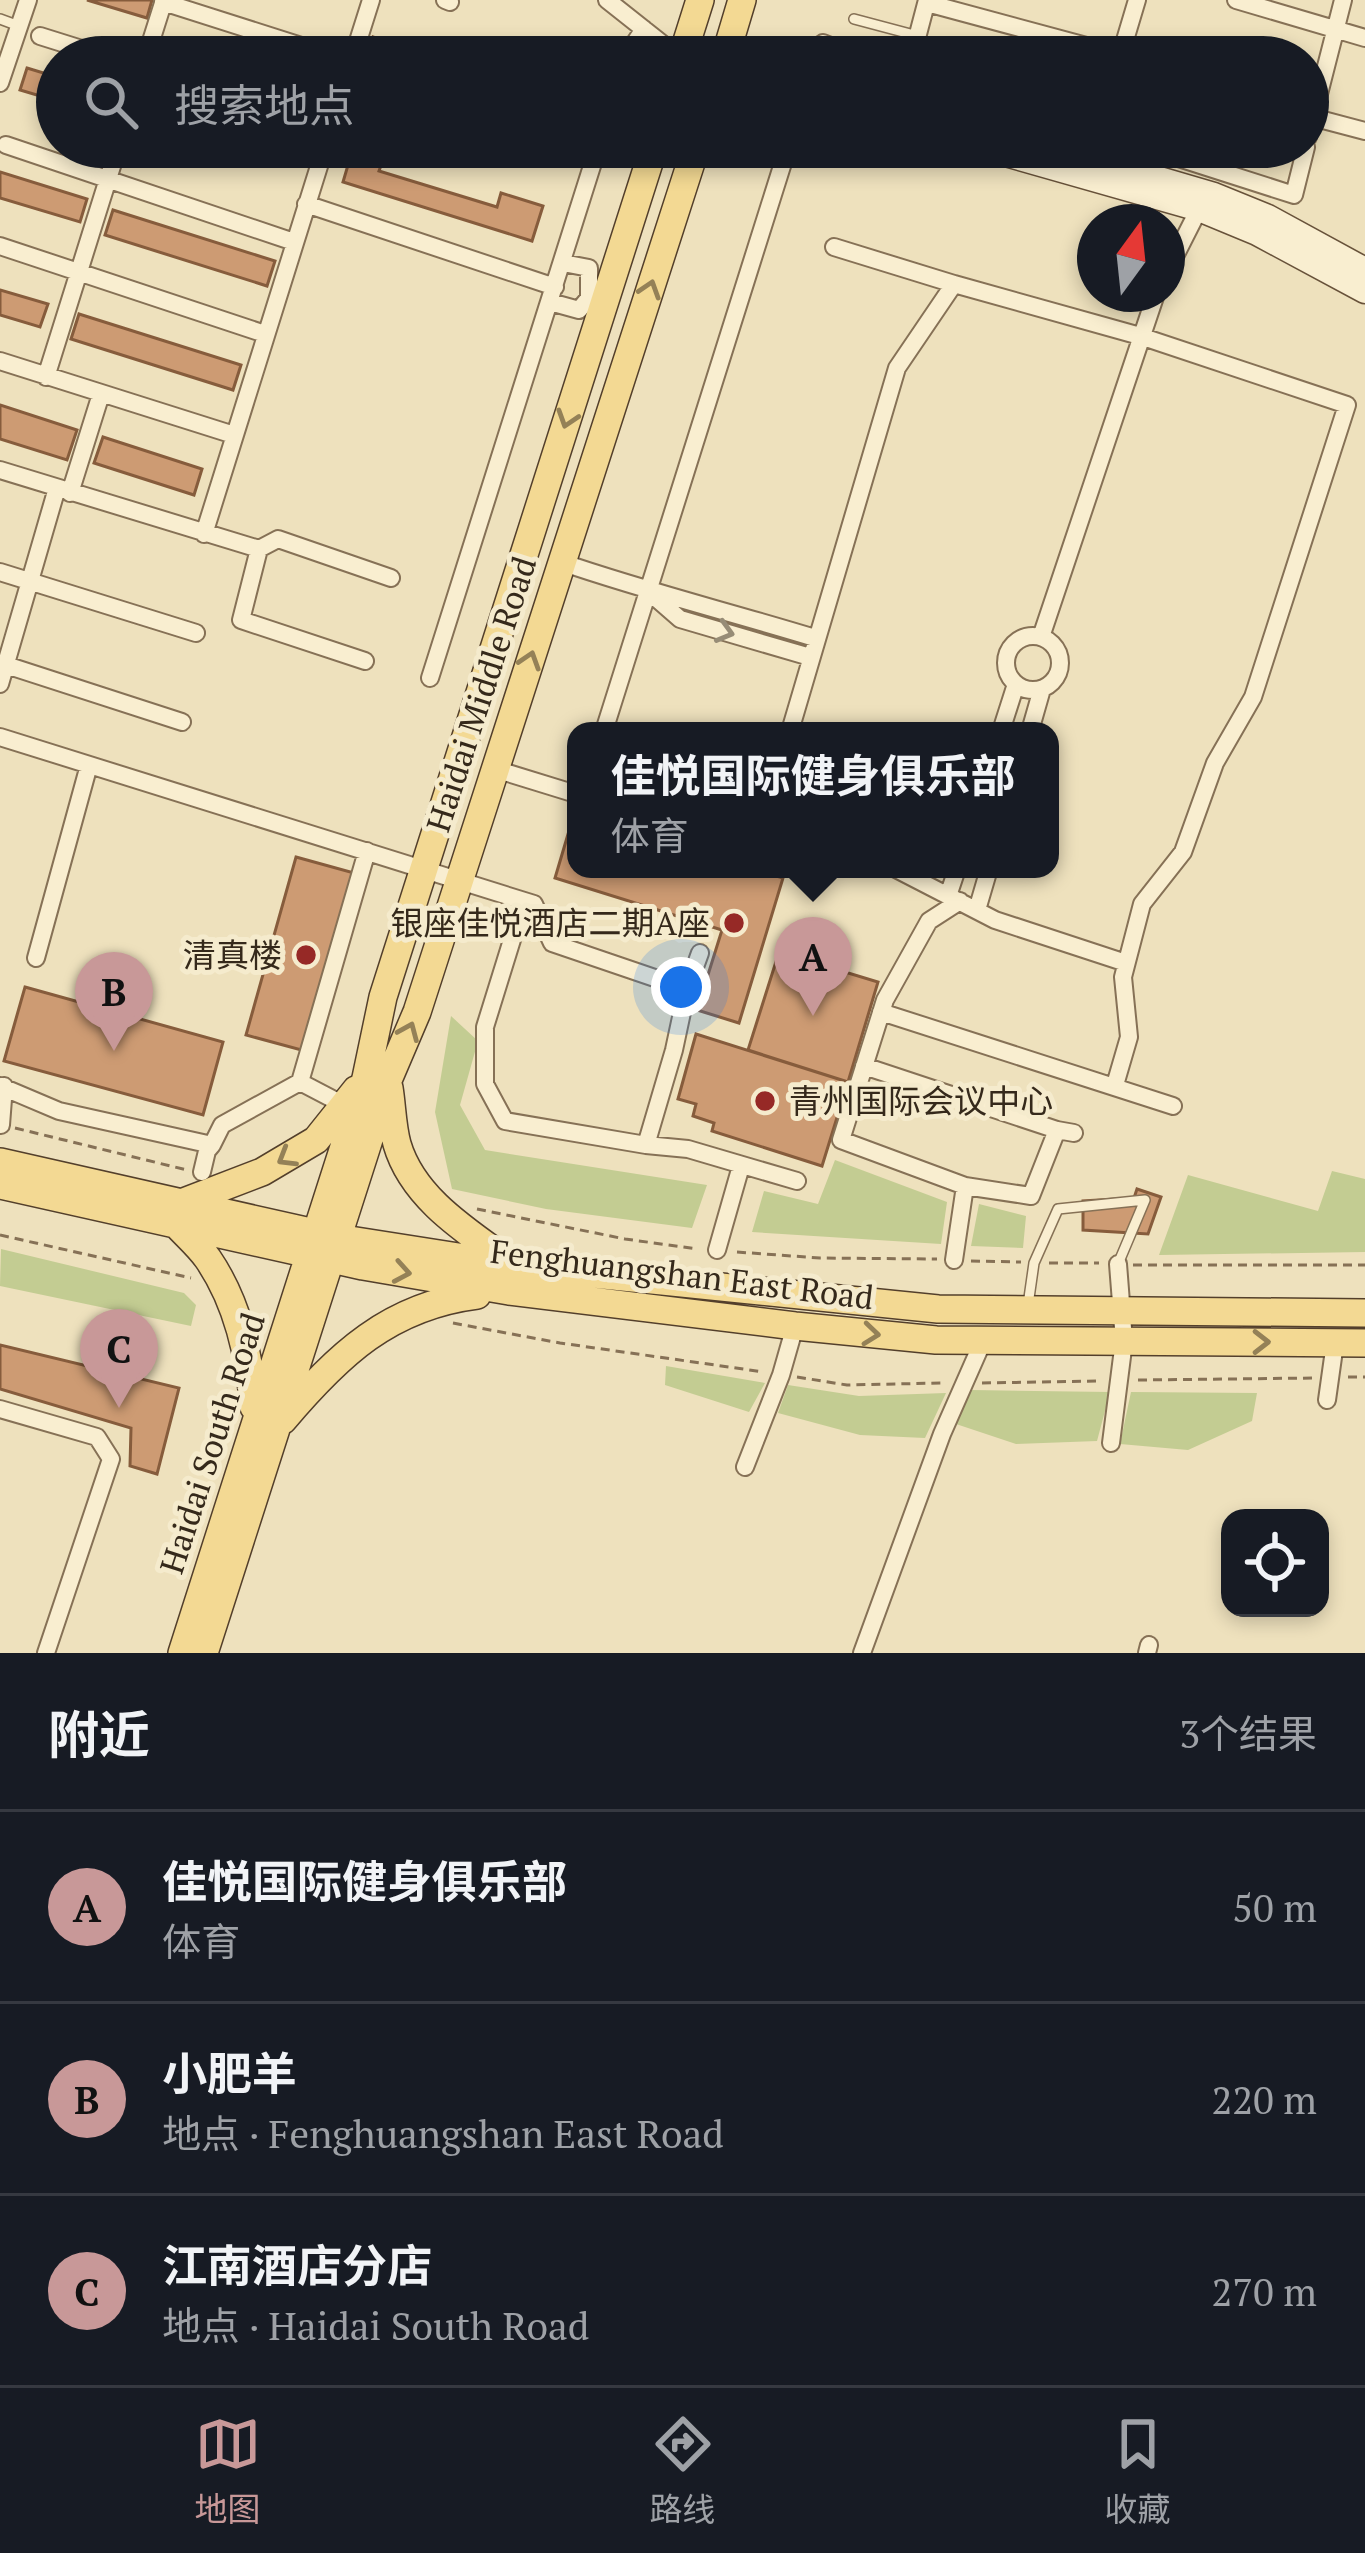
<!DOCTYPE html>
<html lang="zh">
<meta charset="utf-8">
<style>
:root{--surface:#171b24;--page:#20242c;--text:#f1f3f6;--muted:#9ea1a6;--line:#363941;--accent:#c89898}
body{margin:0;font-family:"PT Serif","Noto Sans SC",serif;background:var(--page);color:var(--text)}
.controls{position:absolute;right:36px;bottom:36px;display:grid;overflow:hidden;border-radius:24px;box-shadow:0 6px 18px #0003}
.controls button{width:108px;height:108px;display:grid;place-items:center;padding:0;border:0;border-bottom:3px solid var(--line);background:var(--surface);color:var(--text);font:60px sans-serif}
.compass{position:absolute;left:1077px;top:204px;width:108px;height:108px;border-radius:50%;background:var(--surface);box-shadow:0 6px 18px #0003;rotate:15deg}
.you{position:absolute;left:681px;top:987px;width:42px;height:42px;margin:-30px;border:9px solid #fff;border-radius:50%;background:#1a73e8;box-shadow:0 0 0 18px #1a73e833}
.badge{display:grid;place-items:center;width:78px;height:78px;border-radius:50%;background:var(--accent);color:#111;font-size:39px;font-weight:700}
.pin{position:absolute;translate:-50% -99px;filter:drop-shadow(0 3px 6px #0008)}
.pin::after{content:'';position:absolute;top:63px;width:42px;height:36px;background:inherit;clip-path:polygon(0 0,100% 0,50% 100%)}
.popup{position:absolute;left:567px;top:722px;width:492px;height:156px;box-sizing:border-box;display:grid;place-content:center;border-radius:24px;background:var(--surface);filter:drop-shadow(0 3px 9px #0005);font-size:39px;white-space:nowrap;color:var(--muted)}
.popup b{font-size:45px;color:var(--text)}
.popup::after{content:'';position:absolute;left:50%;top:100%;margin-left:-24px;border:24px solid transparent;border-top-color:var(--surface)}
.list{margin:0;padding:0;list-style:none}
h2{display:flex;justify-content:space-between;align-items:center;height:156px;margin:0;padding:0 48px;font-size:51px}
h2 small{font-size:39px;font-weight:400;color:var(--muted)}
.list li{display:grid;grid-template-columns:78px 1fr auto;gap:36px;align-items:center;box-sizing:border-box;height:192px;padding:0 48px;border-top:3px solid var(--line)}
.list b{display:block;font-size:45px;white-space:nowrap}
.list p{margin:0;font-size:39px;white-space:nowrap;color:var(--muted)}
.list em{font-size:39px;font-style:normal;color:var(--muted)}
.icon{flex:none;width:66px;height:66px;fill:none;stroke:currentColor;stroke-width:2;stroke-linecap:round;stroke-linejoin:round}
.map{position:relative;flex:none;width:1365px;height:1653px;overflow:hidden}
.search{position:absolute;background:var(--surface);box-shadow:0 6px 18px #0003;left:36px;right:36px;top:36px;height:132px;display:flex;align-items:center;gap:30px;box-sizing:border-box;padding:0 42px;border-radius:66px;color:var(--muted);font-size:45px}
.sheet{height:732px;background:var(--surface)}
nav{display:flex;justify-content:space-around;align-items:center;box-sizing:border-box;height:168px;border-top:3px solid var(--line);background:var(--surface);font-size:33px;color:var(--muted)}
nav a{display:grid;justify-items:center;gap:6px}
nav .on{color:var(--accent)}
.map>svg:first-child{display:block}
.green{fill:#c3cc92}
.building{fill:#cd9b73;stroke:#865c3c;stroke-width:3}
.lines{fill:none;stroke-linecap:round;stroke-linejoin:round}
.lane-casing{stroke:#867156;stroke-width:12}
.street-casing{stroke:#867156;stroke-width:20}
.secondary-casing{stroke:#68523a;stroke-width:27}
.primary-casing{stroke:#533f2b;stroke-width:30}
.path{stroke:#867156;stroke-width:3;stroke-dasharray:9 6;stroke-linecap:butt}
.lane{stroke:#f9eed0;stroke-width:9}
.street{stroke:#f9eed0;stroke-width:16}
.secondary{stroke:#f9eed0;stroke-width:24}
.primary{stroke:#f3d993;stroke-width:27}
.oneway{stroke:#948157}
.oneway2{stroke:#978c76}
.poi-dot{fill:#962926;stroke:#f5ebcd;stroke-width:4.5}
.labels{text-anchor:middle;stroke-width:10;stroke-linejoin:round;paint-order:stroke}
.street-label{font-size:33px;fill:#35291b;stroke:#f5ebcd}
.poi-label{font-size:33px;fill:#35291b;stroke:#f5ebcd;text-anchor:end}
</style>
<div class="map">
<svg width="1365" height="1653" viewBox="0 0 1365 1653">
<rect width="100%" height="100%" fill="#eee1bd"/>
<path class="green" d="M451,1016L478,1041L460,1105L485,1150L707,1185L692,1228L546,1209L452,1189L435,1112Z
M835,1160L947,1202L941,1244L752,1232L764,1191L818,1204Z
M1332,1171L1365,1179V1252L1159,1255L1188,1175L1318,1211Z
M979,1204L1026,1216L1023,1248L971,1246Z
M1,1249L184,1293L196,1305L191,1326L0,1286Z
M666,1366L765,1383L749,1412L665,1385Z
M788,1385L859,1396L946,1393L925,1438L860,1435L778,1413Z
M971,1390L1110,1392L1097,1441L1016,1444L956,1424Z
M1131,1392L1257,1393L1252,1421L1188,1450L1120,1444Z"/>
<path class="building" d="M87,0H152L147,18Z
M373,37L404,47L401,57H366Z
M27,68L57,77V101L20,90Z
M353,148L384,157L379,171L497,207L501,193L543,206L532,241L343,182Z
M0,172L87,199L80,222L0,198Z
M113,210L275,261L267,286L105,235Z
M0,290L48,304L40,327L0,315Z
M79,314L241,365L233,390L71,339Z
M0,405L77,430L67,460L0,439Z
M103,437L202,469L194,495L94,463Z
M574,814L576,869H753L783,878L739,1023L697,1010L722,930L555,878Z
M296,857L365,876L316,1054L246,1035Z
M779,952L878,982L848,1082L748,1050Z
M25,987L223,1042L203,1115L4,1061Z
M696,1034L848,1082L822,1166L712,1131L714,1123L693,1116L696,1104L678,1099Z
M1137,1189L1161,1197L1148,1234L1083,1230V1201L1134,1198Z
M0,1345L179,1388L157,1474L130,1466L131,1428L0,1389Z"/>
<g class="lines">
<defs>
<path id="lane" d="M0,19L19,26
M854,19L918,36
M1028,1305L1034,1263L1058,1209L1145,1200L1118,1264"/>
<path id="street" d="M445,0L450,2
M607,0L679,57
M1236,0L1365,38
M163,2L336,57
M927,3L1127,57
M40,36L107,57
M823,43L859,57
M146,57L164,0
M353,57L371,0
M625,57L644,29
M912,57L927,0
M1120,57L1137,0
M0,83L28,0
M1308,116L1365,131
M1308,137L1343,0
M6,145L294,242
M539,147L547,149
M1144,147L1294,195L1306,147
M306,204L555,287
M0,246L265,334
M834,247L954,284L1140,336L1347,405L1253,697L1215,763L1183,852L1142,904L1123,977L1129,1037L1115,1085
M1167,272L1199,209
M550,302L579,310L589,298V268L563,263
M0,361L234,435
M46,377L118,147
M0,470L259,549L278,539L391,578
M70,493L101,394
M204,534L325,147
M259,549L241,620L365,661
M561,562C645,591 730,612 815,638
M0,572L196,633
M649,592L680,619L810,657
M1006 663a27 27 0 1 1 54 0a27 27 0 1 1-54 0Z
M1041,637L1156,294
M0,663L182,722
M430,678L598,147
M0,684L57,488
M604,731L788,147
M790,731L897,368L954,284
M1001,731L1016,684
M1030,731L1042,689
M0,737L534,904L552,943L687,989
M495,769L576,794
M896,869L995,920L1126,963
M948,896L957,869
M524,901L485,1027V1084L505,1121L646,1145L688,1149L797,1181
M960,901L929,921L885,1000L841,1140L965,1186L1031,1196L1057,1130
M977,910L989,869
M36,958L89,765
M881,1012L1173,1106
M864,1066L1057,1130L1074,1133
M300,1082L344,1105
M0,1086L59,1111L212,1145L222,1125L300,1082L367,851
M1,1125L4,1086
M646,1145L674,1050L687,989L700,953
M202,1172L207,1151L212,1145
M717,1250L741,1166
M954,1260L965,1186
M1327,1400L1335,1343
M0,1409L97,1437L111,1459L46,1653
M1111,1443L1124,1341L1118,1264
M745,1467L781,1375L795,1326
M862,1653L942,1434L983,1341
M1147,1653L1149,1645"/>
<path id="secondary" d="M981,147L1199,209L1257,233L1365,291
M1050,147L1214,195L1268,217L1365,270"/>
<path id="primary" d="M682,57L700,0
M725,57L742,0
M389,1088C392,1106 392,1126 397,1144C413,1199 468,1232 512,1264
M0,1162L337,1238L515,1266L938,1309L1365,1313
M0,1185L363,1266L509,1291L795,1326L936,1340L1365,1343
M181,1203L262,1172L316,1140L356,1090
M175,1223C186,1235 199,1246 208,1259C238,1303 249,1355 254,1407
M283,1420C338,1355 389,1306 477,1295
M182,1653L366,1078L383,997L654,147
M204,1653L388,1080L417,1012L696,147"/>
</defs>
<use href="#lane" class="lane-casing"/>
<use href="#street" class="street-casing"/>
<use href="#secondary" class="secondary-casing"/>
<use href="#primary" class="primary-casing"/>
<path class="path" d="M15,1128L187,1170
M477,1209L625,1239L698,1249
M0,1235L191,1278
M737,1252L820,1258L937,1259
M971,1261L1021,1262
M1049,1263H1099
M1133,1265H1365
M453,1323L560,1343L764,1372
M797,1377L847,1385L943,1383
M1348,1377H1365
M1138,1380L1315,1378
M982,1383L1099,1381"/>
<use href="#lane" class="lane"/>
<use href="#street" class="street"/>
<use href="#secondary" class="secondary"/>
<use href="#primary" class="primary"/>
</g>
<defs><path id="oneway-chevron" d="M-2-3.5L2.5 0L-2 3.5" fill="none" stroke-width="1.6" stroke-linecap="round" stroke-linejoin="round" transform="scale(3)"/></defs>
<g class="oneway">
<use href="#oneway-chevron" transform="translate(650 289) rotate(-72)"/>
<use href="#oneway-chevron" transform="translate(567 419) rotate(108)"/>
<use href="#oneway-chevron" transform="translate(530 660) rotate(-72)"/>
<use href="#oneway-chevron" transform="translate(409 1031) rotate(-67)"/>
<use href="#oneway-chevron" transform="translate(286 1158) rotate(149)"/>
<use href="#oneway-chevron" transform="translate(402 1272) rotate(10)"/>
<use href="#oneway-chevron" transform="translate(871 1334) rotate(6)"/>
<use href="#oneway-chevron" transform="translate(1261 1342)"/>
</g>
<use class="oneway2" href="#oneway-chevron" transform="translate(725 632) rotate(16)"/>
<g class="poi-dot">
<circle cx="734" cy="923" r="12"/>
<circle cx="306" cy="955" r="12"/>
<circle cx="765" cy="1101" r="12"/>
</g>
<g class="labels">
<g class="street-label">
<text transform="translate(481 694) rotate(-72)" y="12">Haidai Middle Road</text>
<text transform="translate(682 1274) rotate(7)" y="12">Fenghuangshan East Road</text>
<text transform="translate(212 1443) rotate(-72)" y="12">Haidai South Road</text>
</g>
<g class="poi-label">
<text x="710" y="935">银座佳悦酒店二期A座</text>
<text x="282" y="967">清真楼</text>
<text x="789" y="1113" text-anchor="start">青州国际会议中心</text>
</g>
</g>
</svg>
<div class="controls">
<button><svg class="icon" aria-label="locate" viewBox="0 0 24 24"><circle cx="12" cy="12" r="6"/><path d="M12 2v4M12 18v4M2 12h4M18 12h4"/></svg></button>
</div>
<svg class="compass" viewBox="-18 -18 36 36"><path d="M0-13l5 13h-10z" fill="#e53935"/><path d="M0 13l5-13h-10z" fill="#9ea1a6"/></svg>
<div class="you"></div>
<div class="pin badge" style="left:813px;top:1016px">A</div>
<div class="popup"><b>佳悦国际健身俱乐部</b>体育</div>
<div class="pin badge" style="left:114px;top:1051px">B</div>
<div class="pin badge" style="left:119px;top:1408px">C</div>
<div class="search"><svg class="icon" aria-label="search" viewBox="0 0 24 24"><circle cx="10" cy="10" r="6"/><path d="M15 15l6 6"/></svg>搜索地点</div>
</div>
<section class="sheet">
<h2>附近<small>3个结果</small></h2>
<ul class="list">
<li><span class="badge">A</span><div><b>佳悦国际健身俱乐部</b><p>体育</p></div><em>50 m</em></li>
<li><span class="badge">B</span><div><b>小肥羊</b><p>地点 · Fenghuangshan East Road</p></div><em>220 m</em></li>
<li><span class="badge">C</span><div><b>江南酒店分店</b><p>地点 · Haidai South Road</p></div><em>270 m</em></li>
</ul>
</section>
<nav>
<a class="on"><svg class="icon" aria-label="map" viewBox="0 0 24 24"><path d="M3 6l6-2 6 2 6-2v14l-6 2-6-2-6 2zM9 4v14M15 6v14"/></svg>地图</a>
<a><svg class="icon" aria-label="directions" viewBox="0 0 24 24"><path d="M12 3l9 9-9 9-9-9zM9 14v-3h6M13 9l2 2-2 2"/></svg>路线</a>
<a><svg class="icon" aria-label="saved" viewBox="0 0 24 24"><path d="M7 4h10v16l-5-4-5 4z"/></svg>收藏</a>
</nav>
